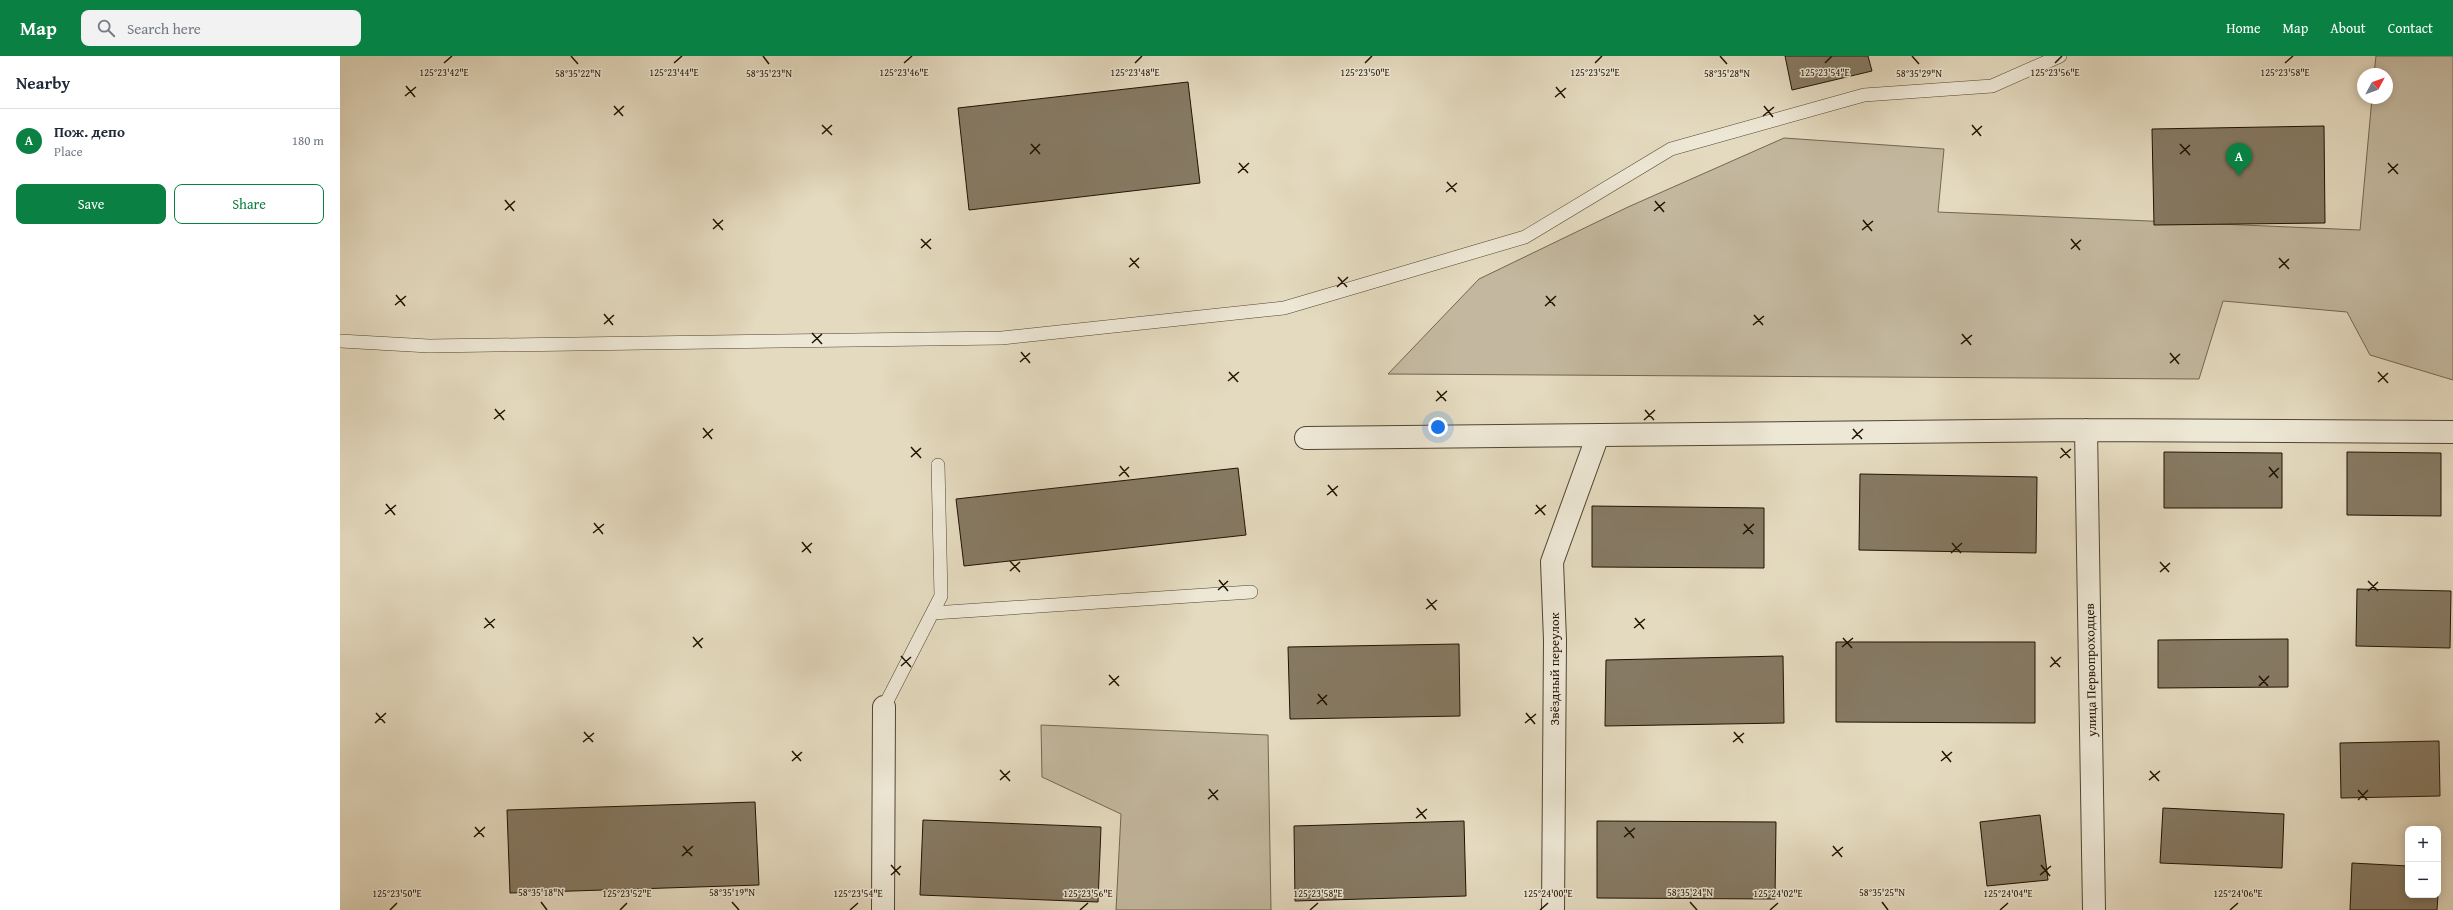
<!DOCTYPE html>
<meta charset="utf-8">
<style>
:root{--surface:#fff;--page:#f2f2f3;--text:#1f2937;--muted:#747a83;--line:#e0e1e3;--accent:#0b8043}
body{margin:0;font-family:"Gentium Book Plus",serif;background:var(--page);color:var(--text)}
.controls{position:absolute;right:12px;bottom:12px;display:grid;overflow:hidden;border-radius:8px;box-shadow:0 2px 10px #0003}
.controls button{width:36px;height:36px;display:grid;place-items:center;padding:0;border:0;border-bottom:1px solid var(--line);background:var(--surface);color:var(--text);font:20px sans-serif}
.compass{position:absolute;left:2017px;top:12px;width:36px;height:36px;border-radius:50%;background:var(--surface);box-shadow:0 2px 10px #0003;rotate:49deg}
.you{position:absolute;left:1098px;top:371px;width:14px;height:14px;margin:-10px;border:3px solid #fff;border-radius:50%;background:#1a73e8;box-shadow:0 0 0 6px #1a73e833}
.badge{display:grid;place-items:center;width:26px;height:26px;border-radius:50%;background:var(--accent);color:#fff;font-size:13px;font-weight:700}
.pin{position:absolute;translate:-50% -33px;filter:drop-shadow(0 1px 2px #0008)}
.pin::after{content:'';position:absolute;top:21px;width:14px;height:12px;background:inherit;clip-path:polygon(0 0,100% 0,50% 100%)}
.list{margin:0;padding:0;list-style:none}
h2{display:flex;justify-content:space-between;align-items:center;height:52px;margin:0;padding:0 16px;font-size:17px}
h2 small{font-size:13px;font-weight:400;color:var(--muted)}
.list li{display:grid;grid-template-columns:26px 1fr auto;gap:12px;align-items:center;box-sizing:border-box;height:64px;padding:0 16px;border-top:1px solid var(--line)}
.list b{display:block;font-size:15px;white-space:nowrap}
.list p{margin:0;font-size:13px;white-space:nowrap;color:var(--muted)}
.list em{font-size:13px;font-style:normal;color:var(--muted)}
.actions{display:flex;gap:8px;padding:12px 16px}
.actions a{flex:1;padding:9px 0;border:1px solid var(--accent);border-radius:8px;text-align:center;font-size:14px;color:var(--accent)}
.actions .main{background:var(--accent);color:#fff}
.icon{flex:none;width:22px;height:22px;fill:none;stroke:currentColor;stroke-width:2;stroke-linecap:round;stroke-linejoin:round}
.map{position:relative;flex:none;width:2113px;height:854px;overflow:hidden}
header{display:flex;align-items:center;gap:24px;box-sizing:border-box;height:56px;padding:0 20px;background:var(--accent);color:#fff}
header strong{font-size:19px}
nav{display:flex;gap:22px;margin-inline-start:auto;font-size:14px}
.search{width:280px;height:36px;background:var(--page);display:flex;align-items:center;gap:10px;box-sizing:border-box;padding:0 14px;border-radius:8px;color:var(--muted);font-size:15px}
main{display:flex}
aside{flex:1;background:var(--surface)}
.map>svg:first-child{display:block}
.green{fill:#c3b89f;stroke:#726650}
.building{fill:#867a64;stroke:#201302}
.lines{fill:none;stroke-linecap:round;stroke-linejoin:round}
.lane-casing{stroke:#514531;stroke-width:14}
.street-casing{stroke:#514531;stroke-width:24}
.lane{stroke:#ede7d5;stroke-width:13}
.street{stroke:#ede7d5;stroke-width:22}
.ticks{fill:none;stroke:#201302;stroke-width:1.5}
.labels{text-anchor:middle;stroke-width:3;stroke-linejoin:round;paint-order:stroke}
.street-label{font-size:13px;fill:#201302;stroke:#ede7d5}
.ticks-label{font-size:10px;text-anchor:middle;fill:#201302;stroke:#ede7d5;stroke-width:3;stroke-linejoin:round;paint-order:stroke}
</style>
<header>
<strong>Map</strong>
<div class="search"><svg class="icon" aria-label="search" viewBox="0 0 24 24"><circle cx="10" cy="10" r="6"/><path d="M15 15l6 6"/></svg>Search here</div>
<nav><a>Home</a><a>Map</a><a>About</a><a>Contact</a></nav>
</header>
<main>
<aside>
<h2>Nearby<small></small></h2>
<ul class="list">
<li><span class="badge">A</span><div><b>Пож. депо</b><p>Place</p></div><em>180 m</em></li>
</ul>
<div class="actions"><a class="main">Save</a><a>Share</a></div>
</aside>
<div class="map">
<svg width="2113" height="854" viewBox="0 0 2113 854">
<rect width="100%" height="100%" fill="#e4dabf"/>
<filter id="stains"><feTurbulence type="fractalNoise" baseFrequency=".005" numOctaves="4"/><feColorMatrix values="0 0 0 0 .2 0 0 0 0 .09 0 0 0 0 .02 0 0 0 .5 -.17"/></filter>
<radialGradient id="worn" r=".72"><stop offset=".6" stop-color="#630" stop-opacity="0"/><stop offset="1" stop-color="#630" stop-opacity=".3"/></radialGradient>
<path class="green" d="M2036,0H2113V324L2030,299L2007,256L1883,245L1859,323L1048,318L1139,223L1288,151L1444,82L1604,93L1598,156L2020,174L2032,42H2047V18H2034Z
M701,669L928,679L931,854H776L781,758L702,721Z"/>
<path class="building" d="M1445,0H1528L1532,15L1452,34Z
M848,26L860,127L629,154L618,52Z
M1984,70L1985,167L1814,169L1812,73Z
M1824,396L1942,397V452H1824Z
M2007,396L2101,397V460L2007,459Z
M898,412L906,479L624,510L616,443Z
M1520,418L1697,421L1696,497L1519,494Z
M1252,450L1424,452V512L1252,511Z
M2017,533L2111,535L2110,592L2016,590Z
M1948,583V631L1818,632V584Z
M1496,586H1695V667L1496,666Z
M1119,588L1120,660L950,663L948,591Z
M1443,600L1444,667L1265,670L1266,604Z
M2099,685L2100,740L2001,742L2000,687Z
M415,746L419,829L170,837L167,754Z
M1823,752L1944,758L1942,812L1820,807Z
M1700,759L1708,824L1647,830L1640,766Z
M583,764L761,771L758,846L580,839Z
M1124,765L1126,840L955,845L954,770Z
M1257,765L1436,766L1435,843L1257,842Z
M2012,807L2068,810V839H2098L2097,854H2010Z
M2098,812H2099L2098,836Z"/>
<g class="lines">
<defs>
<path id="lane" d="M0,285L89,290L662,282L944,252L1185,181L1331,93L1524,39L1652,30L1720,0
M593,557L911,536
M544,651L601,540L598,409"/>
<path id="street" d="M1746,374L1754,854
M966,382L1746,374L2113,376
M543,854L544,651
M1213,854L1215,584L1212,506L1258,379"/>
</defs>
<use href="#lane" class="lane-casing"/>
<use href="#street" class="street-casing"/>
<use href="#lane" class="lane"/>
<use href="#street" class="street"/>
</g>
<path class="ticks" d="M231,0L238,8M423,0L429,8M1380,0L1387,8M1572,0L1579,8M104,7L112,0M334,7L342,0M564,7L572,0M795,7L802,0M1025,7L1032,0M1255,7L1262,0M1485,7L1492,0M1715,7L1722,0M1945,7L1953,0M66,30L75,41M1216,31L1225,42M65,40L76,31M1215,41L1226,32M274,50L283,60M1424,50L1433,61M274,59L284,50M1423,60L1434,51M482,69L492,79M1632,69L1641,80M482,78L492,69M1632,79L1642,70M691,88L700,98M1840,88L1850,99M690,98L700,88M1840,98L1850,89M899,107L908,117M2048,107L2058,118M898,117L909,107M2048,117L2058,108M1107,126L1116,136M1106,136L1117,127M165,144L174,155M1315,145L1324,156M165,154L175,145M1314,155L1325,146M373,163L383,174M1523,164L1532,175M373,173L383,164M1522,174L1533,165M581,183L591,193M1731,183L1740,194M581,192L591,183M1731,193L1741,184M790,202L799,212M1939,202L1949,213M789,211L799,202M1939,212L1949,203M998,221L1007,231M997,231L1008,221M56,239L65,250M1206,240L1215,250M55,249L66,240M1205,250L1216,240M264,258L273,269M1414,259L1423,269M264,268L274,259M1413,269L1424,260M472,277L482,288M1622,278L1631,289M472,287L482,278M1621,288L1632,279M681,296L690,307M1830,297L1839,308M680,306L690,297M1830,307L1840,298M889,316L898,326M2038,316L2048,327M888,325L899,316M2038,326L2048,317M1097,335L1106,345M1096,345L1107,335M155,353L164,364M1305,354L1314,364M154,363L165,354M1304,364L1315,354M363,372L372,383M1513,373L1522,383M363,382L373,373M1512,383L1523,373M571,391L581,402M1721,392L1730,402M571,401L581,392M1720,402L1731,393M780,410L789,421M1929,411L1938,422M779,420L789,411M1929,421L1939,412M988,429L997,440M987,439L998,430M46,448L55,459M1196,449L1205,459M45,458L56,449M1195,458L1206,449M254,467L263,478M1404,468L1413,478M253,477L264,468M1403,478L1414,468M462,486L471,497M1612,487L1621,497M462,496L472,487M1611,497L1622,487M670,505L680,516M1820,506L1829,516M670,515L680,506M1820,516L1830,507M879,524L888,535M2028,525L2038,535M878,534L888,525M2028,535L2038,526M1087,543L1096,554M1086,553L1097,544M145,562L154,572M1295,562L1304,573M144,572L155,563M1294,572L1305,563M353,581L362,592M1503,582L1512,592M353,591L363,582M1502,591L1513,582M561,600L571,611M1711,601L1720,611M561,610L571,601M1710,611L1721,601M769,619L779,630M1919,620L1928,630M769,629L779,620M1919,630L1929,620M978,638L987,649M977,648L987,639M36,657L45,667M1186,657L1195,668M35,667L46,657M1185,667L1196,658M244,676L253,686M1394,676L1403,687M243,686L254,677M1393,686L1404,677M452,695L461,705M1602,695L1611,706M452,705L462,696M1601,705L1612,696M660,714L670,725M1810,715L1819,725M660,724L670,715M1809,724L1820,715M869,733L878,744M2018,734L2027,744M868,743L878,734M2018,744L2028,734M1077,752L1086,763M1076,762L1087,753M135,771L144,781M1285,771L1294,782M134,781L145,771M1284,781L1295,772M343,790L352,800M1493,790L1502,801M342,800L353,790M1492,800L1503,791M551,809L560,819M1701,809L1710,820M551,819L561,810M1700,819L1711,810M201,846L207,854M392,846L399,854M1350,846L1357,854M1542,846L1548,854M50,854L57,847M280,854L287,847M510,854L518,847M740,854L748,847M970,854L978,847M1200,854L1208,847M1430,854L1438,847M1660,854L1668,847M1890,854L1898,847"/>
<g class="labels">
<g class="street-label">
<text transform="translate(1214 613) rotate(-90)" y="5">Звёздный переулок</text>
<text transform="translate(1750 614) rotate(-91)" y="5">улица Первопроходцев</text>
</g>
</g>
<g class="ticks-label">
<text x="104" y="20">125°23'42"E</text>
<text x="334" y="20">125°23'44"E</text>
<text x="564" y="20">125°23'46"E</text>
<text x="795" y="20">125°23'48"E</text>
<text x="1025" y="20">125°23'50"E</text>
<text x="1255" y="20">125°23'52"E</text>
<text x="1485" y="20">125°23'54"E</text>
<text x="1715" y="20">125°23'56"E</text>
<text x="1945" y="20">125°23'58"E</text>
<text x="238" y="21">58°35'22"N</text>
<text x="429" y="21">58°35'23"N</text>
<text x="1387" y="21">58°35'28"N</text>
<text x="1579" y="21">58°35'29"N</text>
<text x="201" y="840">58°35'18"N</text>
<text x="392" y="840">58°35'19"N</text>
<text x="1350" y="840">58°35'24"N</text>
<text x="1542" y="840">58°35'25"N</text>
<text x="57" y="841">125°23'50"E</text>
<text x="287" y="841">125°23'52"E</text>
<text x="518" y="841">125°23'54"E</text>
<text x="748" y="841">125°23'56"E</text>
<text x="978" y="841">125°23'58"E</text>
<text x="1208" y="841">125°24'00"E</text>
<text x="1438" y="841">125°24'02"E</text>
<text x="1668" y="841">125°24'04"E</text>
<text x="1898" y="841">125°24'06"E</text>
</g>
<rect width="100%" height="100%" filter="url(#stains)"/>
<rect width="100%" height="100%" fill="url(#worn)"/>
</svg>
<div class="controls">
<button>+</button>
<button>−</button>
</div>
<svg class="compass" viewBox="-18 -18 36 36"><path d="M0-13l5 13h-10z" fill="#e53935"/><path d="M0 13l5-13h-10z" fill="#747a83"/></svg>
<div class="you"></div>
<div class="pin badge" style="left:1899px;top:120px">A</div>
</div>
</main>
